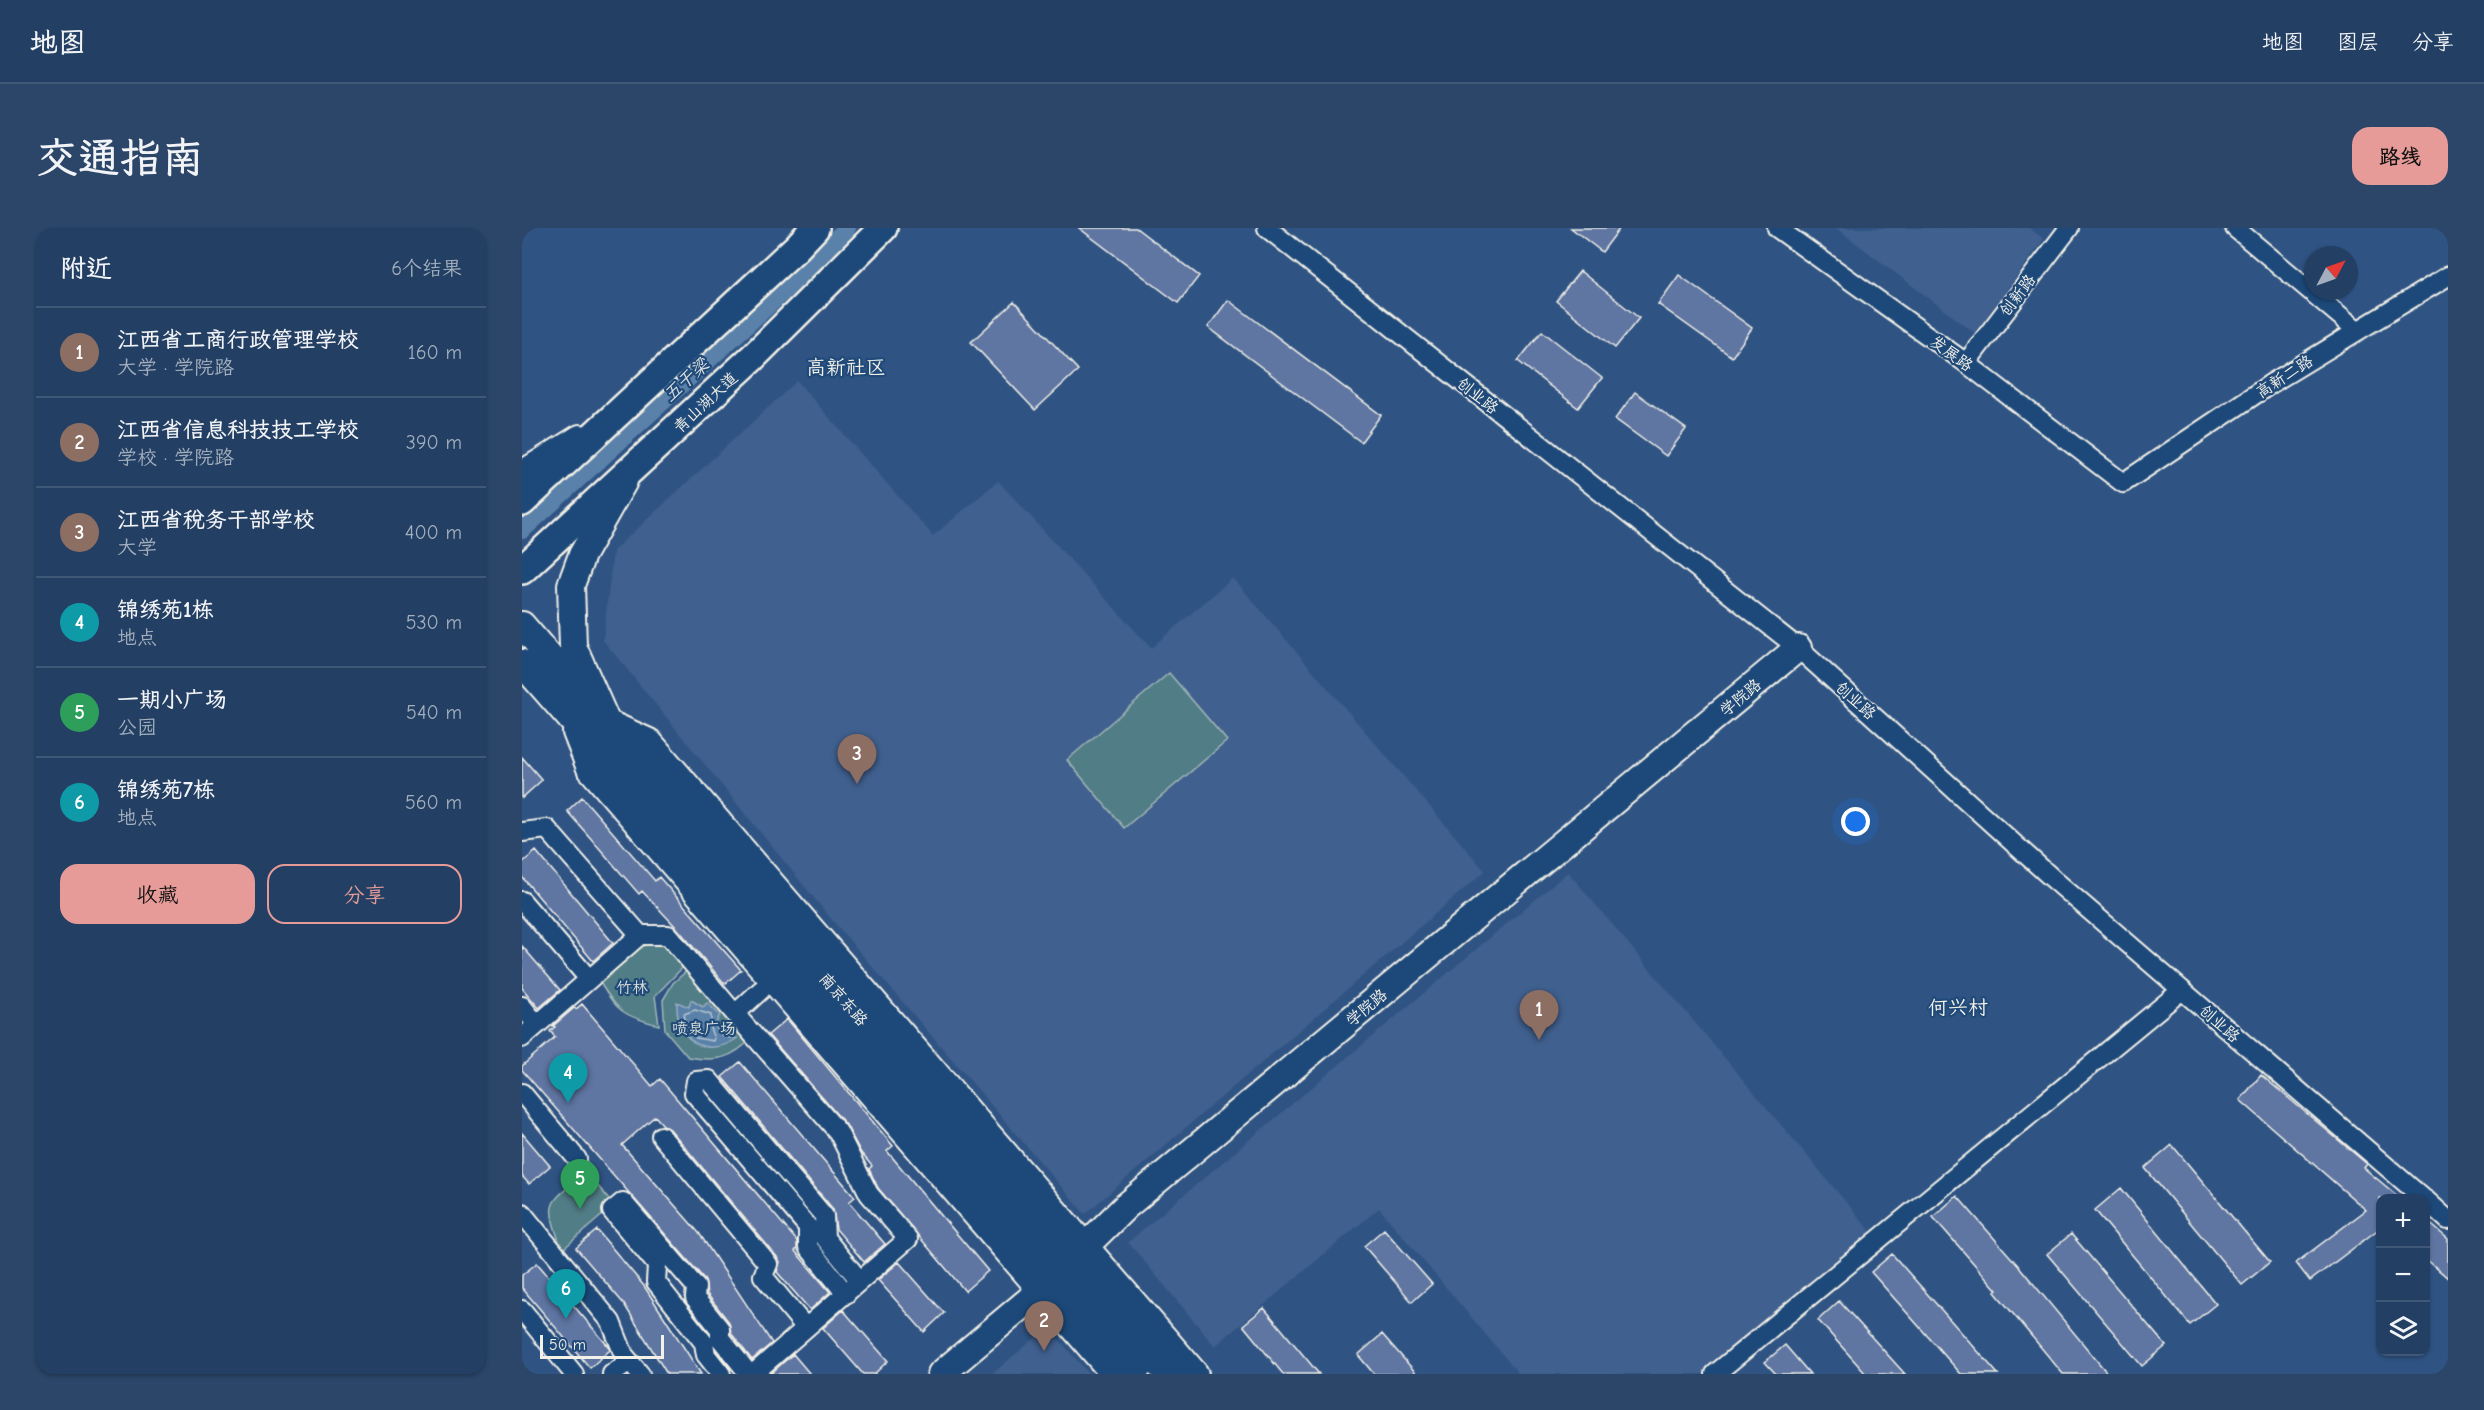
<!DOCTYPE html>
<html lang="zh">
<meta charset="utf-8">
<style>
:root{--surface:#233f63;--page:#2b4669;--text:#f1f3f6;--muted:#a3afbe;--line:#405878;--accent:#e69b98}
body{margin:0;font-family:"Comic Neue","LXGW WenKai TC",sans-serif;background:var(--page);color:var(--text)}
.controls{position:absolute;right:18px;bottom:18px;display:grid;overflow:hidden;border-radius:12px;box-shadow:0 2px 4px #0004}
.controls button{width:54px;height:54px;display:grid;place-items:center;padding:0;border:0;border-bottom:2px solid var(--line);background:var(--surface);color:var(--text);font:30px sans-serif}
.compass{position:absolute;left:1782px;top:18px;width:54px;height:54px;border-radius:50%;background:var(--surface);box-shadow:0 2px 4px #0004;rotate:49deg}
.scale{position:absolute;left:18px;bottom:15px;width:124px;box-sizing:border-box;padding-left:6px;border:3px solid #f4f1e8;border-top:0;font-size:16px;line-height:21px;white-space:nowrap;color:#f4f1e8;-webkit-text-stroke:4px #1f4a7a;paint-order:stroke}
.you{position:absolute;left:1334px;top:594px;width:21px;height:21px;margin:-15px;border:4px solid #fff;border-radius:50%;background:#1a73e8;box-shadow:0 0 0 9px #1a73e833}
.badge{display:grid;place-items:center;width:39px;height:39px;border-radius:50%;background:var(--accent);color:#fff;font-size:20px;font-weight:700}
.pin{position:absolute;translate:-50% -50px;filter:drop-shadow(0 2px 3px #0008)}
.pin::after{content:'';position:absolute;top:32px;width:21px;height:18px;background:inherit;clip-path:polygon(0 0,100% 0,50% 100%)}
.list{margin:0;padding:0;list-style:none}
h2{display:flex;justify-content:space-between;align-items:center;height:78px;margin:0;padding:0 24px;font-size:26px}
h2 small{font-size:20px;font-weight:400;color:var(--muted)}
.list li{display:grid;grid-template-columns:39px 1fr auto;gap:18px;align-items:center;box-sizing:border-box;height:90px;padding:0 24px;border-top:2px solid var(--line)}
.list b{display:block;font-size:22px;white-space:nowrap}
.list p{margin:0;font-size:20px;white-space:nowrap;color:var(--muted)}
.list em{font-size:20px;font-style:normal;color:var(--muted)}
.actions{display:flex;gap:12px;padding:18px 24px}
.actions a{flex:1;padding:14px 0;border:2px solid var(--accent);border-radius:18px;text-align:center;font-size:21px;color:var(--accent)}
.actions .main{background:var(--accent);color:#111}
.icon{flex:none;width:33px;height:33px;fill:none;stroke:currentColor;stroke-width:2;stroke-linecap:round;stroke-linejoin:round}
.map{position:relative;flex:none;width:1926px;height:1146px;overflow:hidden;border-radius:18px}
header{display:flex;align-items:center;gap:36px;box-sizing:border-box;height:84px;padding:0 30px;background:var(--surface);border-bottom:2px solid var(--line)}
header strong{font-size:28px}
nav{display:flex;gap:33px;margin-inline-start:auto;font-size:21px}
.intro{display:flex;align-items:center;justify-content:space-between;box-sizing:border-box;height:144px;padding:0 36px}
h1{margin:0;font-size:42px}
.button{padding:15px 27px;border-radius:18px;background:var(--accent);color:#111;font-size:21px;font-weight:700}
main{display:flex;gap:36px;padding:0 36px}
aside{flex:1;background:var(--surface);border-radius:18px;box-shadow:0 2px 4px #0004}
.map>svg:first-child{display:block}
.built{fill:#41618f}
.green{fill:#517d86;stroke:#a2b7b7;stroke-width:1.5}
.water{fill:#5a81a9;stroke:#98aec2;stroke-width:1.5}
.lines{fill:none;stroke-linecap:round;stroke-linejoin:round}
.shore{stroke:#b6c4cf;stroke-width:1.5}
.canal{stroke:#5a81a9;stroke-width:18}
.building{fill:#5e75a2;stroke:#f4f1e8;stroke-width:1.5}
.street-casing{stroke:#f4f1e8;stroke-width:22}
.secondary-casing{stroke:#f4f1e8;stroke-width:30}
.primary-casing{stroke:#f4f1e8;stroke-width:32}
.street{stroke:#1f4a7a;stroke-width:18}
.secondary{stroke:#1f4a7a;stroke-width:26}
.primary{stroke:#1f4a7a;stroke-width:27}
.labels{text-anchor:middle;stroke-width:4.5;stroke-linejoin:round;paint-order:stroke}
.street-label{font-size:16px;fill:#f4f1e8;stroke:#1f4a7a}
.park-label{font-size:16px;fill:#dce0d9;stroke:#1f4a7a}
.water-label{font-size:18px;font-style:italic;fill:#dde0df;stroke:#1f4a7a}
.quarter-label{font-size:20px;fill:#f4f1e8;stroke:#1f4a7a}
</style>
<header>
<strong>地图</strong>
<nav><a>地图</a><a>图层</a><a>分享</a></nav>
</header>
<div class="intro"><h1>交通指南</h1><a class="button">路线</a></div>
<main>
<aside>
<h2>附近<small>6个结果</small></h2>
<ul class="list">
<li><span class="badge" style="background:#8d6e63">1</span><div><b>江西省工商行政管理学校</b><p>大学 · 学院路</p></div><em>160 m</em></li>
<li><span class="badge" style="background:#8d6e63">2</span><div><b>江西省信息科技技工学校</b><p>学校 · 学院路</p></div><em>390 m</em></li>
<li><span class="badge" style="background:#8d6e63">3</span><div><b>江西省税务干部学校</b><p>大学</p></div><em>400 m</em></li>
<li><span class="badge" style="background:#0f9aa8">4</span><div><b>锦绣苑1栋</b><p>地点</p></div><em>530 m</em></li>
<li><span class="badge" style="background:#2e9e5b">5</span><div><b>一期小广场</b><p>公园</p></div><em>540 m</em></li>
<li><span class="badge" style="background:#0f9aa8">6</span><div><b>锦绣苑7栋</b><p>地点</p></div><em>560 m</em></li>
</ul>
<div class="actions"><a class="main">收藏</a><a>分享</a></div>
</aside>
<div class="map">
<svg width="1926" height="1146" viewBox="0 0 1926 1146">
<rect width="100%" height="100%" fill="#2f5484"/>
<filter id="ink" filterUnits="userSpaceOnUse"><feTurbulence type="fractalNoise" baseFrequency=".0167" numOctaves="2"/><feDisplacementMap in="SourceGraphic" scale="12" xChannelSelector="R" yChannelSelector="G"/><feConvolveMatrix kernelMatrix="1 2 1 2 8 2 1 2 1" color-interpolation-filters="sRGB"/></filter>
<g filter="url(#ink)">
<path class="built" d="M1314,0H1507L1522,11L1453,105Z
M275,153L411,308L476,253L629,420L711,350L963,643L563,986L311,693L81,412L91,323Z
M1046,644L1350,1005L1183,1146H997L857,980L693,1118L606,1014Z
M526,1099L567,1146H470Z"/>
<path class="green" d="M647,445L705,513L602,600L545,532Z
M142,713L162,738L133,768L137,797C101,788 96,784 77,753L123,714Z
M169,739L231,809C210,831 195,834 166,829L143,802L141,772L151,755Z
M64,944L92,977L40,1022C23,971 24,979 64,944Z"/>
<path class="water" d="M169,772L181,779L185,775L198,787C188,802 200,812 216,810C183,832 153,812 155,774L167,779Z"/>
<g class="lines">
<path class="shore" d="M173,782L189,787V803L192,810L191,813L174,810L165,799L162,786Z"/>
<path class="canal" d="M0,302L277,49L325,0"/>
</g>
<path class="building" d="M557,0H614L677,48L656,75Z
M1049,0H1098L1080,24Z
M1058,43L1117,90L1093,120L1034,73Z
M1157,47L1230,100L1210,129L1136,76Z
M706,72L859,187L839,214L686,99Z
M492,74L556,142L513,182L449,114Z
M1020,103L1080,150L1056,180L996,133Z
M1113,164L1164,201L1144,228L1093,191Z
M0,529L20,552L0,570Z
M60,569L133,653L137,649L219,742L203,756L155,700L120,663L117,666L45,583Z
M14,623L91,715L71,733L0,649V635Z
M0,718L38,762L17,780L0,760Z
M60,776L130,858L138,851L154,870L275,1013V1021L273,1023L308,1064L288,1082L255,1044L258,1034L255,1029L148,901L141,897L133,888L100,917L177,1005L250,1115L230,1132L209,1105L207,1094L185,1066L183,1052L0,842V838L33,809L28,803L33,799L31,798L52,780L54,781Z
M265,791L371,918L365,923L466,1043L443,1063L356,960L347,941L350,938L339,925L324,897L246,807Z
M218,834L333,969L327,974L363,1016L342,1034L314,1001L311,981L200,849Z
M1739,847L1845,936L1842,940L1878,970H1858V1000L1788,1053L1774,1035L1844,982L1718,872Z
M0,905L28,938L7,956L0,948Z
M1650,917L1748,1034L1720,1057L1623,940Z
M1599,960L1694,1076L1668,1097L1573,982Z
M1435,968L1500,1042L1586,1146H1541L1473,1064L1475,1062L1411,989Z
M1904,992L1926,1011V1050L1904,1031Z
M862,1001L910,1056L890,1074L842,1018Z
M75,1002L122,1058L179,1146H145L102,1076L54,1020Z
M1549,1006L1644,1118L1620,1138L1525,1026Z
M1370,1026L1476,1146H1439L1349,1044Z
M377,1034L422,1085L402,1104L356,1052Z
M15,1035L87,1119L88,1122L68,1140L0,1060V1047Z
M1317,1073L1383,1146H1344L1296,1092Z
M742,1080L797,1146H761L721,1097Z
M321,1082L366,1133L352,1146H341L301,1100Z
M860,1106L895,1146H852L836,1127Z
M1263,1117L1288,1146H1254L1243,1134Z
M271,1126L288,1146H248Z"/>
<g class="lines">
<defs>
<path id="street" d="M745,0L1276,420L1530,650L1901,970
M1255,0L1444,135L1601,255L1750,155L1926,48
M1713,0L1835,102
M1444,135L1547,0
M0,604L25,601L118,707
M0,673L67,751
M0,778L15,797
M0,810L118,707H146L213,786
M0,865L55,931
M139,908L246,1036L241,1048L284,1100
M1904,972L1926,992
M0,985L89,1094L102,1127L118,1146
M324,1066L286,1019V999L172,865L174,853L187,852L302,988L303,1010L338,1053
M0,1082L52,1146
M90,1146L108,1134
M199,1146L184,1127L182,1115L134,1054L135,1037L90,983L101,974L174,1059L173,1070L198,1101V1110L227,1146
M231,1146L386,1011L347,966L316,904L213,786L239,762
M1193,1146L1660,762"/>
<path id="secondary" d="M0,246L58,210
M102,253L60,327L49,357L51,418L85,495L127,514L673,1146
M0,397L645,1146
M0,435L616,1140
M54,504L68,540L592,1146
M419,1146L519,1062L603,979L1276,420"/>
<path id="primary" d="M0,274L275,19L293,0
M0,342L230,130L361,0"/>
</defs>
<use href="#street" class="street-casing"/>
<use href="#secondary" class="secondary-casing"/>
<use href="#primary" class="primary-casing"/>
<use href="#street" class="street"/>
<use href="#secondary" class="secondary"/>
<use href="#primary" class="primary"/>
</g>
</g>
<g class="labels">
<g class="street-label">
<text transform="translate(1495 67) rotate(-53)" y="6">创新路</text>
<text transform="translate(1430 125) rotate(36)" y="6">发展路</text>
<text transform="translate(1762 148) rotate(-33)" y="6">高新二路</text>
<text transform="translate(956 167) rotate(38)" y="6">创业路</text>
<text transform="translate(183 174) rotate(-43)" y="6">青山湖大道</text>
<text transform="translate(1218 469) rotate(-40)" y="6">学院路</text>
<text transform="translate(1334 472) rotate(42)" y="6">创业路</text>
<text transform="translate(322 771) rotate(49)" y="6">南京东路</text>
<text transform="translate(844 779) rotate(-40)" y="6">学院路</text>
<text transform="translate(1698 795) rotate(41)" y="6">创业路</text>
</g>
<g class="park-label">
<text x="110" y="765">竹林</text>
<text x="182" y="806">喷泉广场</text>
</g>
<g class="water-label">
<text transform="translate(164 152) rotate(-42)" y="6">五干梁</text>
</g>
<g class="quarter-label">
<text x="324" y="146">高新社区</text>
<text x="1436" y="786">何兴村</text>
</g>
</g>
</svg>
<div class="controls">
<button>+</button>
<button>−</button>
<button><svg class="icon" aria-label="layers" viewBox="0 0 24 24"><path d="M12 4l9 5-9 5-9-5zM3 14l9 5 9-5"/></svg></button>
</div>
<svg class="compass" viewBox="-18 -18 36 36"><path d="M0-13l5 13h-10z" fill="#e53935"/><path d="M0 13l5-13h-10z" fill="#a3afbe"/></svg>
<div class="scale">50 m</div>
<div class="you"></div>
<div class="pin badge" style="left:1017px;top:812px;background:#8d6e63">1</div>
<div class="pin badge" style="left:522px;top:1123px;background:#8d6e63">2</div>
<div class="pin badge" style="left:335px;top:556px;background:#8d6e63">3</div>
<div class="pin badge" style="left:46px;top:875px;background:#0f9aa8">4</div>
<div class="pin badge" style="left:58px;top:981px;background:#2e9e5b">5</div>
<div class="pin badge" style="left:44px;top:1091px;background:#0f9aa8">6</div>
</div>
</main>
